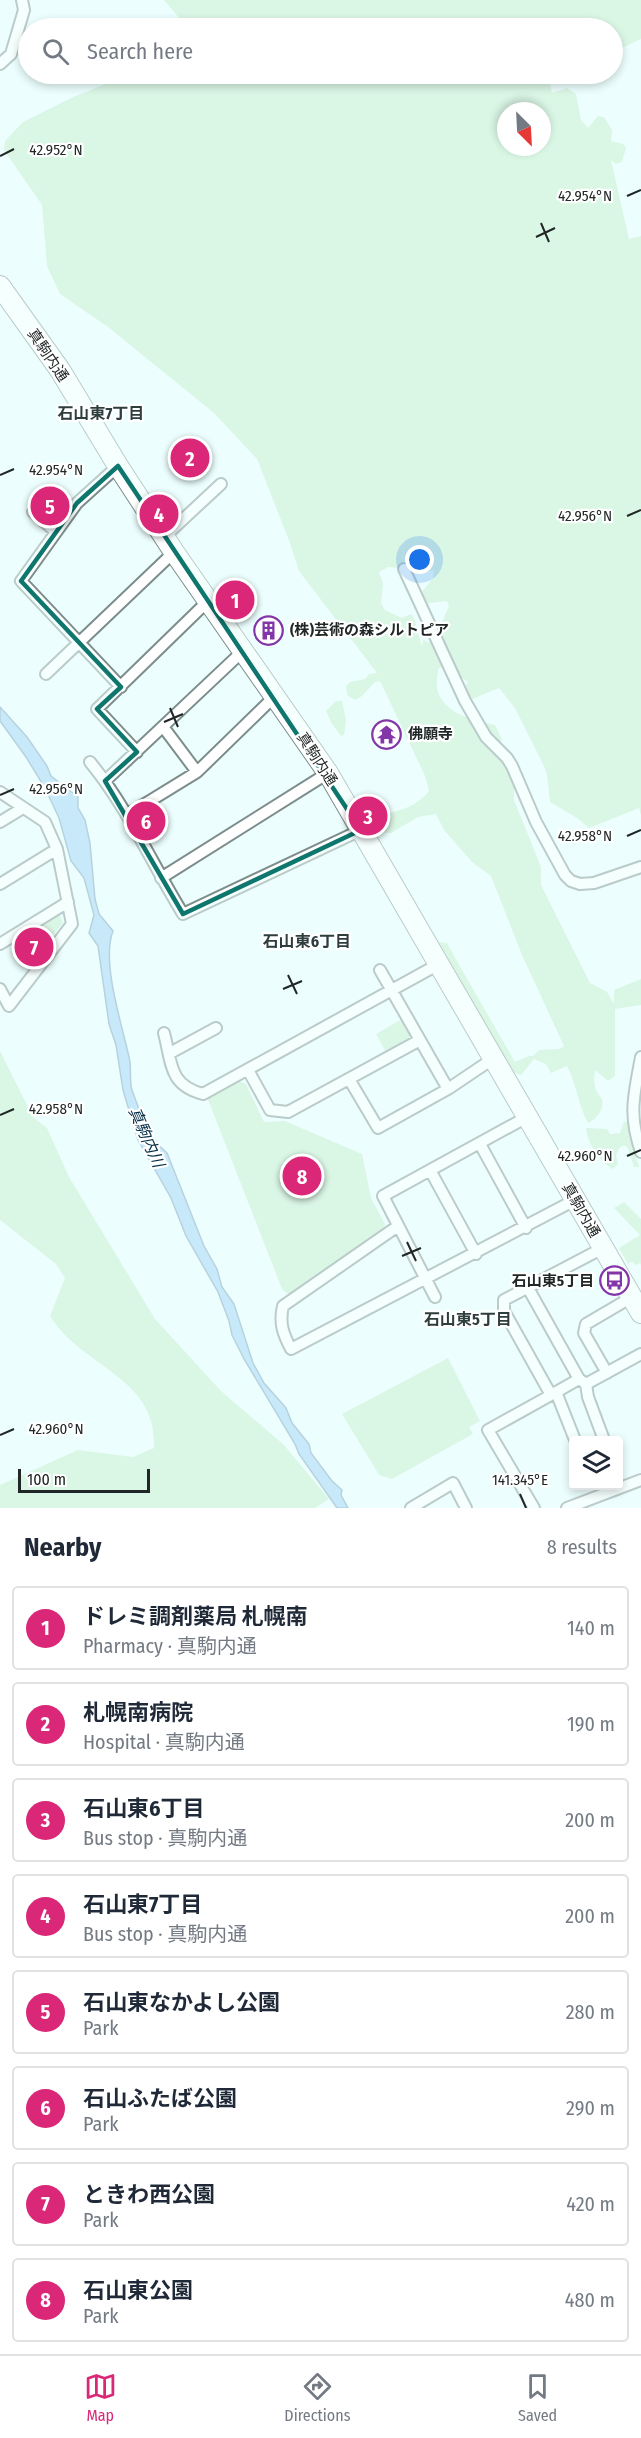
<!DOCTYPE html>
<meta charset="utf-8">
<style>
:root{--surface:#fff;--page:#f6f6f7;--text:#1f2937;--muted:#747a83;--line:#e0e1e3;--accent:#db2777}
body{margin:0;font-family:"Fira Sans Condensed","Noto Sans JP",sans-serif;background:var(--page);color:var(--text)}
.controls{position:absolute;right:18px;bottom:18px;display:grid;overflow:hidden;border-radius:6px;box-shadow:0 3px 9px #0003}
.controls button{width:54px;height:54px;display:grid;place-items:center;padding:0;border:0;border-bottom:2px solid var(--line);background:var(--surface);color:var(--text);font:30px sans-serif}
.compass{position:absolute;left:497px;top:102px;width:54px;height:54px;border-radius:50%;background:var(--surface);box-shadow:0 3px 9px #0003;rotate:156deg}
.scale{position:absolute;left:18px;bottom:15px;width:132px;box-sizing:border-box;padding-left:6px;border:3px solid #202726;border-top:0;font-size:16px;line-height:21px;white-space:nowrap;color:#202726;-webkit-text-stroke:4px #fff;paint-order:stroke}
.you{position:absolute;left:420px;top:560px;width:21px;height:21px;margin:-15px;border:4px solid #fff;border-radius:50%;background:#1a73e8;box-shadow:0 0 0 9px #1a73e833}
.badge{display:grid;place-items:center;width:39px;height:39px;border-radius:50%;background:var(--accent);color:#fff;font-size:20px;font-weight:700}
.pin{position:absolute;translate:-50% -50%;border:3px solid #fff;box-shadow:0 2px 6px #0006}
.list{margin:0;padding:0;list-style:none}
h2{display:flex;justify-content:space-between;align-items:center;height:78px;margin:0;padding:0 24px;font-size:26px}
h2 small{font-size:20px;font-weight:400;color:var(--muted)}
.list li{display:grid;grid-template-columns:39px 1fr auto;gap:18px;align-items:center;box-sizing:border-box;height:84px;margin:0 12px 12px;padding:0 12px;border:2px solid var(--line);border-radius:6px}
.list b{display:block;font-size:22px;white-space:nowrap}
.list p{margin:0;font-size:20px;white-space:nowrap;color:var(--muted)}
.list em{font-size:20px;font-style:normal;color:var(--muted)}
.icon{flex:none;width:33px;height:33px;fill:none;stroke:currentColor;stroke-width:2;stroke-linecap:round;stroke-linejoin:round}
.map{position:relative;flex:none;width:641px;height:1508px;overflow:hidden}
.search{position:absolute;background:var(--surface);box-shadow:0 3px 9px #0003;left:18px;right:18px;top:18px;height:66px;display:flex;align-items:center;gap:15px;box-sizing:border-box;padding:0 21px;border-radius:33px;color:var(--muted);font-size:22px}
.sheet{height:846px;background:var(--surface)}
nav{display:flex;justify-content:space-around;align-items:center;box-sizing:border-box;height:84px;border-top:2px solid var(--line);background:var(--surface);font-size:16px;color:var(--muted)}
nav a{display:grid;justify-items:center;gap:3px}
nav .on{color:var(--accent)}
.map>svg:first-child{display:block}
.green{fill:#c3eac7;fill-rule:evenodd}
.water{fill:#9acef6;stroke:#759cb8;stroke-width:1.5}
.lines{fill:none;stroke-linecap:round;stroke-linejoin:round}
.street-casing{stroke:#7c8d8c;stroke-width:14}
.highway-casing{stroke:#7c8d8c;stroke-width:22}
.street{stroke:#fff;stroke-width:10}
.highway{stroke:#fff;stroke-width:20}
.marked{fill:none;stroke:#0f766e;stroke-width:4.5;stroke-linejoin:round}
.ticks{fill:none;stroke:#202726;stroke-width:2}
.labels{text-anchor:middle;stroke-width:4.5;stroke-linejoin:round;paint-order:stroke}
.street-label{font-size:15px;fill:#202726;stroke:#fff}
.poi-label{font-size:15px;font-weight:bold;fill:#202726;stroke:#fff;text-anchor:start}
.neighbourhood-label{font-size:16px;font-weight:bold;fill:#2e3d3d;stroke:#fff}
.water-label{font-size:16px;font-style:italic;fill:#022c46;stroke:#fff}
.ticks-label{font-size:15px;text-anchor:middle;fill:#202726;stroke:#fff;stroke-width:4.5;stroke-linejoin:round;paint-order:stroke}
</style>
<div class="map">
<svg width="641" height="1508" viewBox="0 0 641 1508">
<rect width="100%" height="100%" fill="#ecfffe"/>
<path class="green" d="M164,0H641V39L613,52L612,28H177L181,20Z
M131,74H548L552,93L567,88L576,94L581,120L588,128L598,116L604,117L612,130L611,141L623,144L626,148L622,162L616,164L611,160L629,239L641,236V815L639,808L589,828L577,818L550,802L547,775L544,766L515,708L499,688L470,700L465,695V687L468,682L459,676L448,664L438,669C438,674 436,683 437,688C443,715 473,719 495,725L502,740L495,753L511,769L514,779V800L541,867V885L590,983L607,992L614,1004V990L641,979V1005L615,1009V1076L608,1081L595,1070C594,1077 594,1084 596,1090C597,1093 600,1096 602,1099C605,1109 596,1120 588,1123C578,1105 577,1085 567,1066L551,1073L546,1064L534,1059L521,1075L512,1072L439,942L447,943L462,970L515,1062L529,1056H533L539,1050L559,1049L564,1046L522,955L491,876L472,862L444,830L436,814L418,817L391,833C378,833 371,829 366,818L367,814L382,818L385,814C402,810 417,806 429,791L425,776L380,681L375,682L362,696L355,700L347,695L346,686L350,682L365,679L369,674L377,673L299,571L290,543L257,459L214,413L108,327L60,294L47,266L42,205L4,150L5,141L23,122L73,97ZM506,111H542V147H506ZM388,567L411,569L418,574L434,570L433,578L421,593L422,604L447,601L449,606L437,633L438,637L431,643L423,640L422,647L414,618L411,614L402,618L385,610L381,603L383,583L379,572Z
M336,701H342L346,721L344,735L341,736L332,724L326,711Z
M55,914L60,916L63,923L32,959L20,936Z
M402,1019L411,1035L409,1038L386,1052L376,1034Z
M0,1051L33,1117L47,1128L69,1177L155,1319L221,1391L284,1445L329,1499L315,1508H0V1485L78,1450L133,1457L154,1448C158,1377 81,1367 50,1316L65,1278L56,1264L0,1220Z
M239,1081L246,1084L264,1122L285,1121L362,1154L371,1198L385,1224L384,1228L289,1295L282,1289L207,1097Z
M624,1121L629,1124C632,1132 631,1140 633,1149C634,1156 638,1160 639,1167H634L628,1148L624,1145L619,1148L616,1156L618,1164L613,1169C600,1163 587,1142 586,1128L607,1129L610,1134L620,1133Z
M624,1202L641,1219V1265L640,1263L635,1265L632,1261L628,1264L619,1248L640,1235L614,1208Z
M448,1358L480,1421L469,1427L473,1434L392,1479L379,1475L342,1414Z"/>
<path class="water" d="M0,707L27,737L47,766L51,776L78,797V808L85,820L90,843L95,899L99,914L113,931C101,961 122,1025 129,1057C132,1068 129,1080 132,1090C139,1110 150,1140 167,1153L204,1246L217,1269L222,1287L234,1304L253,1363L264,1383L286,1408L292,1423L309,1444L311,1453L332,1481L342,1490L341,1495L348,1508H337L299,1454L295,1444L244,1359L232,1335L229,1321L218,1292L186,1236L171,1198L138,1140L123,1090L116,1045L109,1024L98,946L89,933L94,915L84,878L71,861L59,818L45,788L26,757L0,721Z"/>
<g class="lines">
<defs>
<path id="street" d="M0,64L11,54L24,10L22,0
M118,466L77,503L21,581L121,687
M33,512L55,531
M164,537L221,484
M404,569L465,701L486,737L507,758L512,766L536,822L565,875L571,881L580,884L594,883L641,867
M46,674L174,552
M164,728L197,772
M137,752L97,709L208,601
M90,762C128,808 152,864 183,914L361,830
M105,781L244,650
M0,792L45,822L57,849L72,924L9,1006L0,989
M127,815L197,772L275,696
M0,822L23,808
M161,878L328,773
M0,884L57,849
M0,944L68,902
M380,970L448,1089
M164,1033C172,1064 169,1085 203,1094L439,964
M170,1053L216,1028
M641,1057C634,1095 628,1114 641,1152
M248,1070L270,1110L288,1112L420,1040
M349,1079L378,1128L448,1089L494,1058
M480,1144L526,1228
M430,1170L476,1254
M398,1226L283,1306C279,1323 283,1334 291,1349L575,1200
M528,1288L579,1379
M435,1297L383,1196L527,1117
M607,1373L584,1333L586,1324L632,1297
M586,1384L588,1397L604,1440
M556,1392L575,1440
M551,1395L579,1379L586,1384L641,1354
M411,1508L453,1483L466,1508
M534,1508L488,1430L551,1395L504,1311V1300L603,1248
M567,1508L641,1480"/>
<path id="highway" d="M0,286L60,370L118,466L174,552L328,773L641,1313"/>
</defs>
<use href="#street" class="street-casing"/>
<use href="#highway" class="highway-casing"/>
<use href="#street" class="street"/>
<use href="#highway" class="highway"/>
</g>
<path d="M0 0H641V1508H0ZM118,466L361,830L183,914L105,781L137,752L97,709L121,687L21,581L77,503Z" fill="#ecfffe" fill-opacity=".55" fill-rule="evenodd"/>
<path class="marked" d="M118,466L361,830L183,914L105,781L137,752L97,709L121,687L21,581L77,503Z"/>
<path class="ticks" d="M0,156L14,149M627,196L641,190M541,223L549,242M536,237L555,228M0,475L14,469M627,516L641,510M170,708L178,727M164,722L183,714M0,795L14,789M627,836L641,830M288,975L297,994M283,989L302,981M0,1115L14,1109M627,1156L641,1150M407,1242L416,1261M402,1256L421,1248M0,1435L14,1429M520,1494L526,1508"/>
<defs>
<symbol id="building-ring" viewBox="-11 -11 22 22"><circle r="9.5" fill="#fff" stroke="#8336a7" stroke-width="1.5"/><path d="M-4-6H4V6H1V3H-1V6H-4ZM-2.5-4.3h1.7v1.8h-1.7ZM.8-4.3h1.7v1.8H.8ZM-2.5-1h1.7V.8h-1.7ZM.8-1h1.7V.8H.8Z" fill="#8336a7"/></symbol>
<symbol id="temple-ring" viewBox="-11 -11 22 22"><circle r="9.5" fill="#fff" stroke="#8336a7" stroke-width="1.5"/><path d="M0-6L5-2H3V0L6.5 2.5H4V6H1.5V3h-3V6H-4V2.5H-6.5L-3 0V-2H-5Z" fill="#8336a7"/></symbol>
<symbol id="bus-ring" viewBox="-11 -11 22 22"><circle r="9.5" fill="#fff" stroke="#8336a7" stroke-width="1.5"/><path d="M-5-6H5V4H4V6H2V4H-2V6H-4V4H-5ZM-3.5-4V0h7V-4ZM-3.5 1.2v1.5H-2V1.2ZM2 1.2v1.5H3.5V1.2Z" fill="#8336a7"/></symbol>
</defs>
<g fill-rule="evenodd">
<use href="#building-ring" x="252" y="614" width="33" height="33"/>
<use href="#temple-ring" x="370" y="718" width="33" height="33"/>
<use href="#bus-ring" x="598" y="1264" width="33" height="33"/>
</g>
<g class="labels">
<g class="street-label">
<text transform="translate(48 355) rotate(56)" y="5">真駒内通</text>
<text transform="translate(317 759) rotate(57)" y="5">真駒内通</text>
<text transform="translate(581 1210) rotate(60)" y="5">真駒内通</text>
</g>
<g class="poi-label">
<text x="290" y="635">(株)芸術の森シルトピア</text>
<text x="408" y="739">佛願寺</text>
<text x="594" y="1286" text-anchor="end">石山東5丁目</text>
</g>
<g class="neighbourhood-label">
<text x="101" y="419">石山東7丁目</text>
<text x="307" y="947">石山東6丁目</text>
<text x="468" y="1325">石山東5丁目</text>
</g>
<g class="water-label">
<text transform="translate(147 1137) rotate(66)" y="6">真駒内川</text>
</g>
</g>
<g class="ticks-label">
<text x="56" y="155">42.952°N</text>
<text x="585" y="201">42.954°N</text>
<text x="56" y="475">42.954°N</text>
<text x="585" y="521">42.956°N</text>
<text x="56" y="794">42.956°N</text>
<text x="585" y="841">42.958°N</text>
<text x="56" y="1114">42.958°N</text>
<text x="585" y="1161">42.960°N</text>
<text x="56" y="1434">42.960°N</text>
<text x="520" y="1485">141.345°E</text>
</g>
</svg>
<div class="controls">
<button><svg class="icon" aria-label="layers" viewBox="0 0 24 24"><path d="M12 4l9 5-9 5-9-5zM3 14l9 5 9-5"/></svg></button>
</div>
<svg class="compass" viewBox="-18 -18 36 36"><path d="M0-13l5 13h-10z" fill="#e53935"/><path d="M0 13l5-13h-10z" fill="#747a83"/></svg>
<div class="scale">100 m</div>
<div class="you"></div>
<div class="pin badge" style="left:235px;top:600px">1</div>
<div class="pin badge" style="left:190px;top:458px">2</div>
<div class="pin badge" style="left:368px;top:816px">3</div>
<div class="pin badge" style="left:159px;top:514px">4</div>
<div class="pin badge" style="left:50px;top:506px">5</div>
<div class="pin badge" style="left:146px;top:821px">6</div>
<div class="pin badge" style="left:34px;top:947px">7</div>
<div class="pin badge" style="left:302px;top:1176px">8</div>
<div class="search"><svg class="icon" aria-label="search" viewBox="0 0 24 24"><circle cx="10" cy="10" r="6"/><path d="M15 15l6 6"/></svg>Search here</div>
</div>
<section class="sheet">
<h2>Nearby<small>8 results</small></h2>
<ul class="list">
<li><span class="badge">1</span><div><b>ドレミ調剤薬局 札幌南</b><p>Pharmacy · 真駒内通</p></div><em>140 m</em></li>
<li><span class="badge">2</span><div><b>札幌南病院</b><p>Hospital · 真駒内通</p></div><em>190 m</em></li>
<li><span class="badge">3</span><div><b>石山東6丁目</b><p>Bus stop · 真駒内通</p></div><em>200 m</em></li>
<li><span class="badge">4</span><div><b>石山東7丁目</b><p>Bus stop · 真駒内通</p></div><em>200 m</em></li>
<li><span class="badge">5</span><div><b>石山東なかよし公園</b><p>Park</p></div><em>280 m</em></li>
<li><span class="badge">6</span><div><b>石山ふたば公園</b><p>Park</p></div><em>290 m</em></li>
<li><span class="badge">7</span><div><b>ときわ西公園</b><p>Park</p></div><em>420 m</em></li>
<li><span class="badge">8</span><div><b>石山東公園</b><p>Park</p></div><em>480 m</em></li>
</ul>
</section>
<nav>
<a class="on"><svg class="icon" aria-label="map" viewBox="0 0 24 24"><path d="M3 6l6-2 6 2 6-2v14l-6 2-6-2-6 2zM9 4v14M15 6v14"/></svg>Map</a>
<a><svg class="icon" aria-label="directions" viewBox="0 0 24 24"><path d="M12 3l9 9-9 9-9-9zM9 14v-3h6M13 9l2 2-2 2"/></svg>Directions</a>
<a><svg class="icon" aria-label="saved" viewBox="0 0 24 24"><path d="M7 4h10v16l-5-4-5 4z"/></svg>Saved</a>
</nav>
